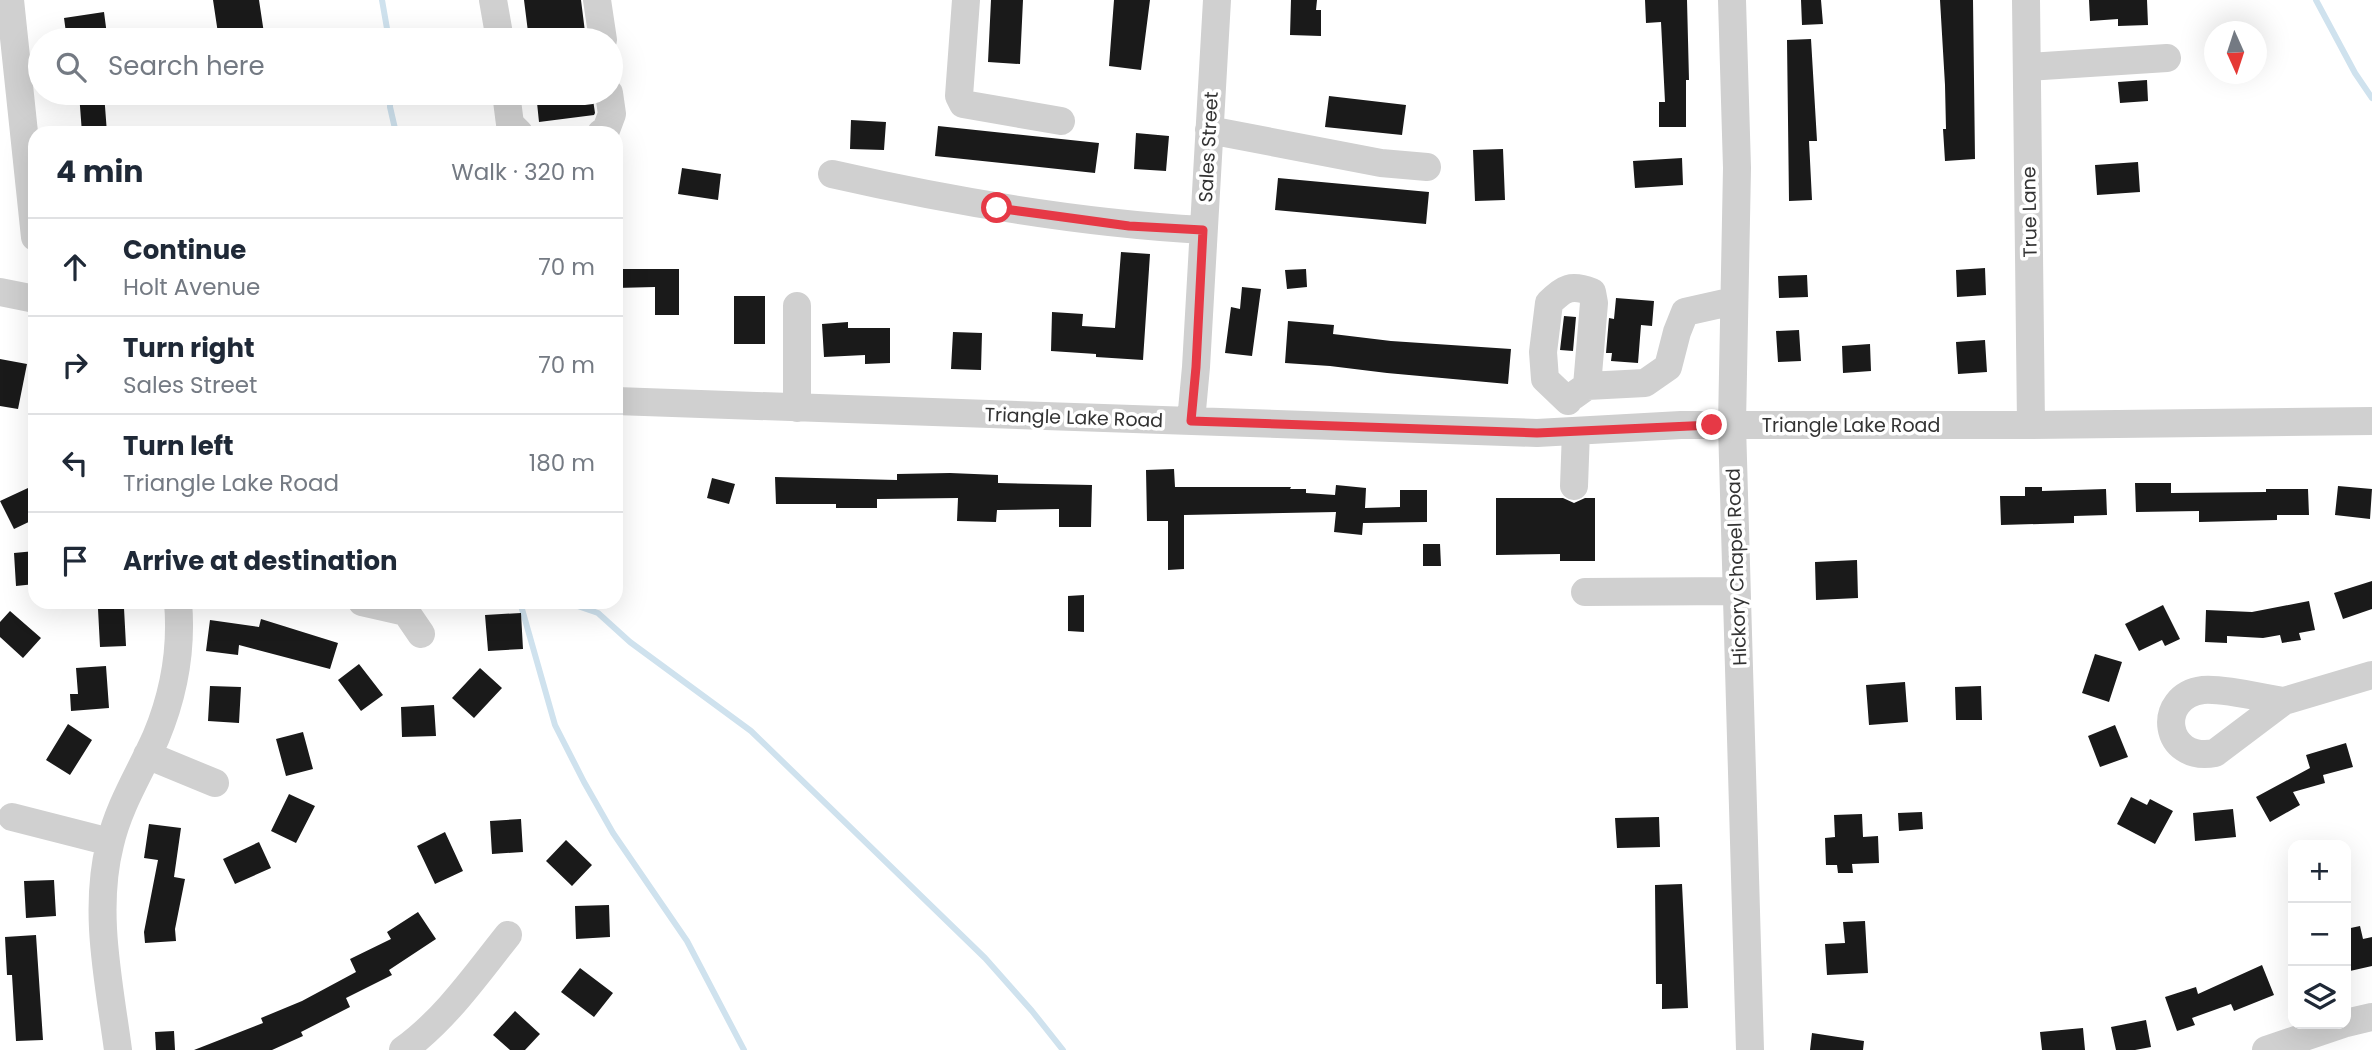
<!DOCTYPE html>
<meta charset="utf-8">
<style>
:root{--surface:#fff;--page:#f6f6f7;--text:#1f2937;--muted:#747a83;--line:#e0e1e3}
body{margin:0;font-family:Poppins,sans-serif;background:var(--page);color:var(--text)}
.controls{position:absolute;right:21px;bottom:21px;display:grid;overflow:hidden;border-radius:14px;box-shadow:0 7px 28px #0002}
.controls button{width:63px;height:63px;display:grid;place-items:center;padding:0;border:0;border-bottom:2px solid var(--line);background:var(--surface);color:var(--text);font:35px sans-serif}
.compass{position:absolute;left:2204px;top:21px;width:63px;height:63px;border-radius:50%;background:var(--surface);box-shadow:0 7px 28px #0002;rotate:177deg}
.stop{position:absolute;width:21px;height:21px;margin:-16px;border:5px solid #e63946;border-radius:50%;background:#fff}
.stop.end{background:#e63946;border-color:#fff;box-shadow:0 2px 7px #0008}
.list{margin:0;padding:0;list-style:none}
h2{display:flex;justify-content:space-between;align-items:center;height:91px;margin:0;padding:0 28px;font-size:30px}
h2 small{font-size:23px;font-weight:400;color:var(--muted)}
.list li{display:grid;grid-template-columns:46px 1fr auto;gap:21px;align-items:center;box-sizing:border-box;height:98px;padding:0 28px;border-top:2px solid var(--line)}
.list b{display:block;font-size:26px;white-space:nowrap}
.list p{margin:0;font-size:23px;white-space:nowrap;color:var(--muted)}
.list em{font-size:23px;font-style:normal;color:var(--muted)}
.icon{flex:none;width:38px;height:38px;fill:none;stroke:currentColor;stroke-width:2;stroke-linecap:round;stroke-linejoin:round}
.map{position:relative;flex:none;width:2372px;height:1050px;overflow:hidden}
.search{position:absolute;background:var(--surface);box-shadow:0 7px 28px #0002;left:28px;top:28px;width:595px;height:77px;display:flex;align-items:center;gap:18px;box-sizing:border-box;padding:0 24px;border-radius:38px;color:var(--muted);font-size:26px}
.panel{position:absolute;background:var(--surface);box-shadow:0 7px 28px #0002;left:28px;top:126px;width:595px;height:483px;border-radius:21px}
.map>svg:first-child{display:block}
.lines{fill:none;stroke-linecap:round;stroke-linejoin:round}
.stream{stroke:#cfe2ee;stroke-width:6}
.building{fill:#1a1a1a}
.minor{stroke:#d0d0d0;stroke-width:28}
.route{stroke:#e63946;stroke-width:9}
.labels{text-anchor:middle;stroke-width:7;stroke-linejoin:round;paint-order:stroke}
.street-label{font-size:19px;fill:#333;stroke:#fff}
</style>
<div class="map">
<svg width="2372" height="1050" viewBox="0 0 2372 1050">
<rect width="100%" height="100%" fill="#fff"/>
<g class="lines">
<path class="stream" d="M382,0L389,40
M2316,0L2355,73L2372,98
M390,93V107L396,133
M520,602L555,725L584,782L613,833L687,941L744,1050
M566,602L598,613L630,642L751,731L985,958L1032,1011L1063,1050"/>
</g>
<path class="building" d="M213,0H259L265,40H219Z
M524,0H581L586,40H529Z
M991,0H1023L1020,64L988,62Z
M1114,0H1150L1141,70L1109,66Z
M1291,0H1317L1316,10H1321V36L1290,35Z
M1645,0H1687L1689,80H1686V127H1659V102H1665L1661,22L1646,23Z
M1801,0H1821L1823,24L1802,25Z
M1940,0H1973L1975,159L1945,161L1943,129H1946L1945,85Z
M2089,0H2147L2148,25L2118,26V19L2090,21Z
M104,12L107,35L67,40L64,18Z
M1811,39L1817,141H1809L1812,200L1789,201L1787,40Z
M2147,80L2148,101L2120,103L2118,82Z
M79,93H104L107,133H82Z
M536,93H592L595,113L594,115L539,122Z
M1329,96L1406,105L1402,135L1325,127Z
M851,120L886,122L884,150L850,149Z
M938,126L1099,143L1095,173L935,156Z
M1136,133L1169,136L1166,171L1134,169Z
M1503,149L1505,200L1475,201L1473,150Z
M1682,158L1683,185L1635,188L1633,161Z
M2138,162L2140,192L2097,195L2095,165Z
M682,168L721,174L718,200L678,194Z
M1278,178L1429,192L1426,224L1275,210Z
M1121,252L1150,254L1143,360L1096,357V354L1051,351L1052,312L1083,314L1082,326L1115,328Z
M1985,268L1986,295L1957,297L1956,270Z
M616,269H679V315H655V287L616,288Z
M1306,269L1307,287L1287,289L1285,270Z
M1807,275L1808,297L1779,298L1778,276Z
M1242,287L1261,289L1252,356L1225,353L1231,307L1240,309Z
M734,296H765V344H734Z
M1616,298L1654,301L1652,326L1641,325L1638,363L1611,361L1612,353H1606L1609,318L1614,319Z
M1564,316L1576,317L1573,351L1560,350Z
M1288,321L1334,325L1333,334L1391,341L1511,349L1508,384L1387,373L1330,366L1285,363Z
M848,322V328H890V363L865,364V355L824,357L822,324Z
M1799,330L1801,361L1778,362L1776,331Z
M953,332L982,333L981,370L951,369Z
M1985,340L1987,372L1958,374L1956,342Z
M1870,344L1871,371L1843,373L1842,346Z
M0,359L27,364L18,409L0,406Z
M1174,469L1175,487H1291L1290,489H1306V493L1335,495L1336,485L1366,488L1365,508L1400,507V490H1427V522L1363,523L1362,535L1334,532L1336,512L1184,515V569L1168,570V521H1147L1146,470Z
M950,473L998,475V483L1092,485L1091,527H1059V509L997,510L996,522L957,521L958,498L877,499V508H836V504H776L775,477L897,480V474Z
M712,478L735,484L729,504L707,498Z
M2135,483H2171V493L2266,492V489H2308L2309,515H2277V520L2199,522V511L2136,512Z
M2338,486L2372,489L2370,519L2335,515Z
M2025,487H2042V491L2106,489L2107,515L2074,516V523L2001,525L2000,496H2025Z
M28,488L35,502V519L14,529L0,501Z
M1496,498H1563L1574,503L1585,498H1595V561H1560V554L1496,555Z
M1423,544H1440L1441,566H1423Z
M35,551V584L16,586L14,553Z
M1857,560L1858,598L1816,600L1815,562Z
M2372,581V609L2343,619L2334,593Z
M1084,595V632L1068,631V596Z
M2309,601L2315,630L2299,633L2301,640L2282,643L2280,635L2263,638L2227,636V643L2205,642L2206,610L2252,612Z
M2163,605L2180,639L2165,646L2162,640L2139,651L2125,624Z
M124,608L126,646L100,647L98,609Z
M10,611L41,638L23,658L0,637V622Z
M521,613L523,649L488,651L485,615Z
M261,619L338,643L330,669L239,645L238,655L206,651L210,620L259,627Z
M2095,654L2122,662L2109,702L2082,693Z
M359,664L383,695L361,711L338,680Z
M106,666L109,708L71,711L70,694H78L76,668Z
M480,668L502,688L474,718L452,698Z
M1905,682L1908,722L1869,725L1866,685Z
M210,686L241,687L239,723L208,721Z
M1981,686L1982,720H1956L1955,687Z
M434,705L436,736L402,737L401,707Z
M68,724L92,740L70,775L46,760Z
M2115,725L2128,757L2100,767L2088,736Z
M303,732L313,769L286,776L276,739Z
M2346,743L2353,767L2323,775L2325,783L2293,792L2300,805L2270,822L2256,797L2310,768L2306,755Z
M289,794L315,806L296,843L271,831Z
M2131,797L2147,805L2150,799L2173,811L2155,844L2117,824Z
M2233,809L2236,837L2195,841L2193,813Z
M1922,812L1923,829L1899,831L1898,813Z
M1862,814L1863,837L1878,836L1879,863L1852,864L1853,873H1838L1837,865H1826L1825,838L1835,837L1834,815Z
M1659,817L1660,847L1617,848L1615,818Z
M521,819L523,852L492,854L490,821Z
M149,824L181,828L174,877L185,879L175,929L176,941L145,943L144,932L158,860L144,858Z
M445,832L463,871L435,884L417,846Z
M566,840L592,865L572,886L546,861Z
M259,842L271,868L235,884L223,859Z
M54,880L56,916L26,918L24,881Z
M1682,884L1688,1008L1662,1009V984H1656L1655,885Z
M609,905L610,937L576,939L575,906Z
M418,912L436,939L389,970L392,975L346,998L350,1007L301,1032L303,1036L272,1050H194L263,1023L261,1018L302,1001L356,972L350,959L391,939L387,932Z
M1865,921L1868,973L1827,975L1825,944L1845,943L1843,922Z
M2360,926L2363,939L2372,937V966L2350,971L2346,955V929Z
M36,935L43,1040L16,1041L12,975H7L5,937Z
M2262,965L2274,995L2234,1011L2231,1004L2192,1018L2195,1025L2177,1031L2165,997L2196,987L2198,994Z
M580,968L613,993L594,1017L561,992Z
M515,1011L540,1034L525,1050H510L493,1035Z
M2146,1020L2151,1047L2135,1050H2116L2111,1027Z
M2083,1028L2085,1050H2042L2040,1032Z
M174,1031L175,1050H156L155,1032Z
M1812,1033L1864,1041L1863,1050H1810Z"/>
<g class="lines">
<path class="minor" d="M10,0L35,237
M493,0L500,40
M597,0L603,40
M966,0L959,96L963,104L1061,121
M1732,0L1737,168L1732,425L1750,1050
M2026,0L2031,425
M2027,67L2167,58
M506,93L510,124L519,133
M1209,130L1381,163L1427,167
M601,133L606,130L612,114L609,93
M832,174C955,202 1078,223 1203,230
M0,292L35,299
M797,306V408
M1573,396L1587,386L1645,383L1668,367L1677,332L1685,312L1734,301
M616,401L1537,433L1681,425H2031L2372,421
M1568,401L1545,379L1543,352L1549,303C1564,288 1571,284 1592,292L1594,303L1587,386
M1191,421L1196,367L1217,0
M1574,486L1576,431
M1585,592L1736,591
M362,602L406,612L421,634
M2284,701C2264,698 2221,688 2203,690C2155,696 2163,763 2215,753L2284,701L2372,675
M147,755L215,783
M12,817L110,842
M2346,1023L2372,1017
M118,1050C109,982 93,911 110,844C119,805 140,773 156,737C174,694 182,648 178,602
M403,1050C445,1020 476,975 508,935
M2266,1050L2343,1024"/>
</g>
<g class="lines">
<path class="route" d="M997,208L1129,226L1203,230L1196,367L1191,421L1537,433L1712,425"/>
</g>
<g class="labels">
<g class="street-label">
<text transform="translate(1208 147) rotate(-87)" y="7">Sales Street</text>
<text transform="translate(2029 212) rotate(-91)" y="7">True Lane</text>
<text transform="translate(1074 417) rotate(2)" y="7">Triangle Lake Road</text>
<text x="1851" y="432">Triangle Lake Road</text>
<text transform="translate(1736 567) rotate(-92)" y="7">Hickory Chapel Road</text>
</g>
</g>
</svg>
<div class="controls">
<button>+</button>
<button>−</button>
<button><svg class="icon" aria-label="layers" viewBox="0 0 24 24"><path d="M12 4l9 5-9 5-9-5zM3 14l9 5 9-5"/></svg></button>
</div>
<svg class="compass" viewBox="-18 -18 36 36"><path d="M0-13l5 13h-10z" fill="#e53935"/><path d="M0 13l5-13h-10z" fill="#747a83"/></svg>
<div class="stop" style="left:997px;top:208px"></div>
<div class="stop end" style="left:1712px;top:425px"></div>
<div class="search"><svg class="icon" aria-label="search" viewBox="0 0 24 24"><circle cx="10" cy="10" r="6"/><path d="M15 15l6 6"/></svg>Search here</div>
<section class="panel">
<h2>4 min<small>Walk · 320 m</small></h2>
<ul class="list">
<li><svg class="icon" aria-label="ahead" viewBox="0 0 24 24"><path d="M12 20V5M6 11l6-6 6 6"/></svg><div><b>Continue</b><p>Holt Avenue</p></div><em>70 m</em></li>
<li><svg class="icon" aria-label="right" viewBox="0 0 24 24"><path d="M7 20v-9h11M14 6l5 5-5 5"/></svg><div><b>Turn right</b><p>Sales Street</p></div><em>70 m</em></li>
<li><svg class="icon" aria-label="left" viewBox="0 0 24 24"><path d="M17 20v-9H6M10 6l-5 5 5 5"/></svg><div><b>Turn left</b><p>Triangle Lake Road</p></div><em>180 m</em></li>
<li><svg class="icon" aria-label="arrive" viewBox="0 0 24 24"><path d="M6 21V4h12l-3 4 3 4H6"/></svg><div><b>Arrive at destination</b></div></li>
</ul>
</section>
</div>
